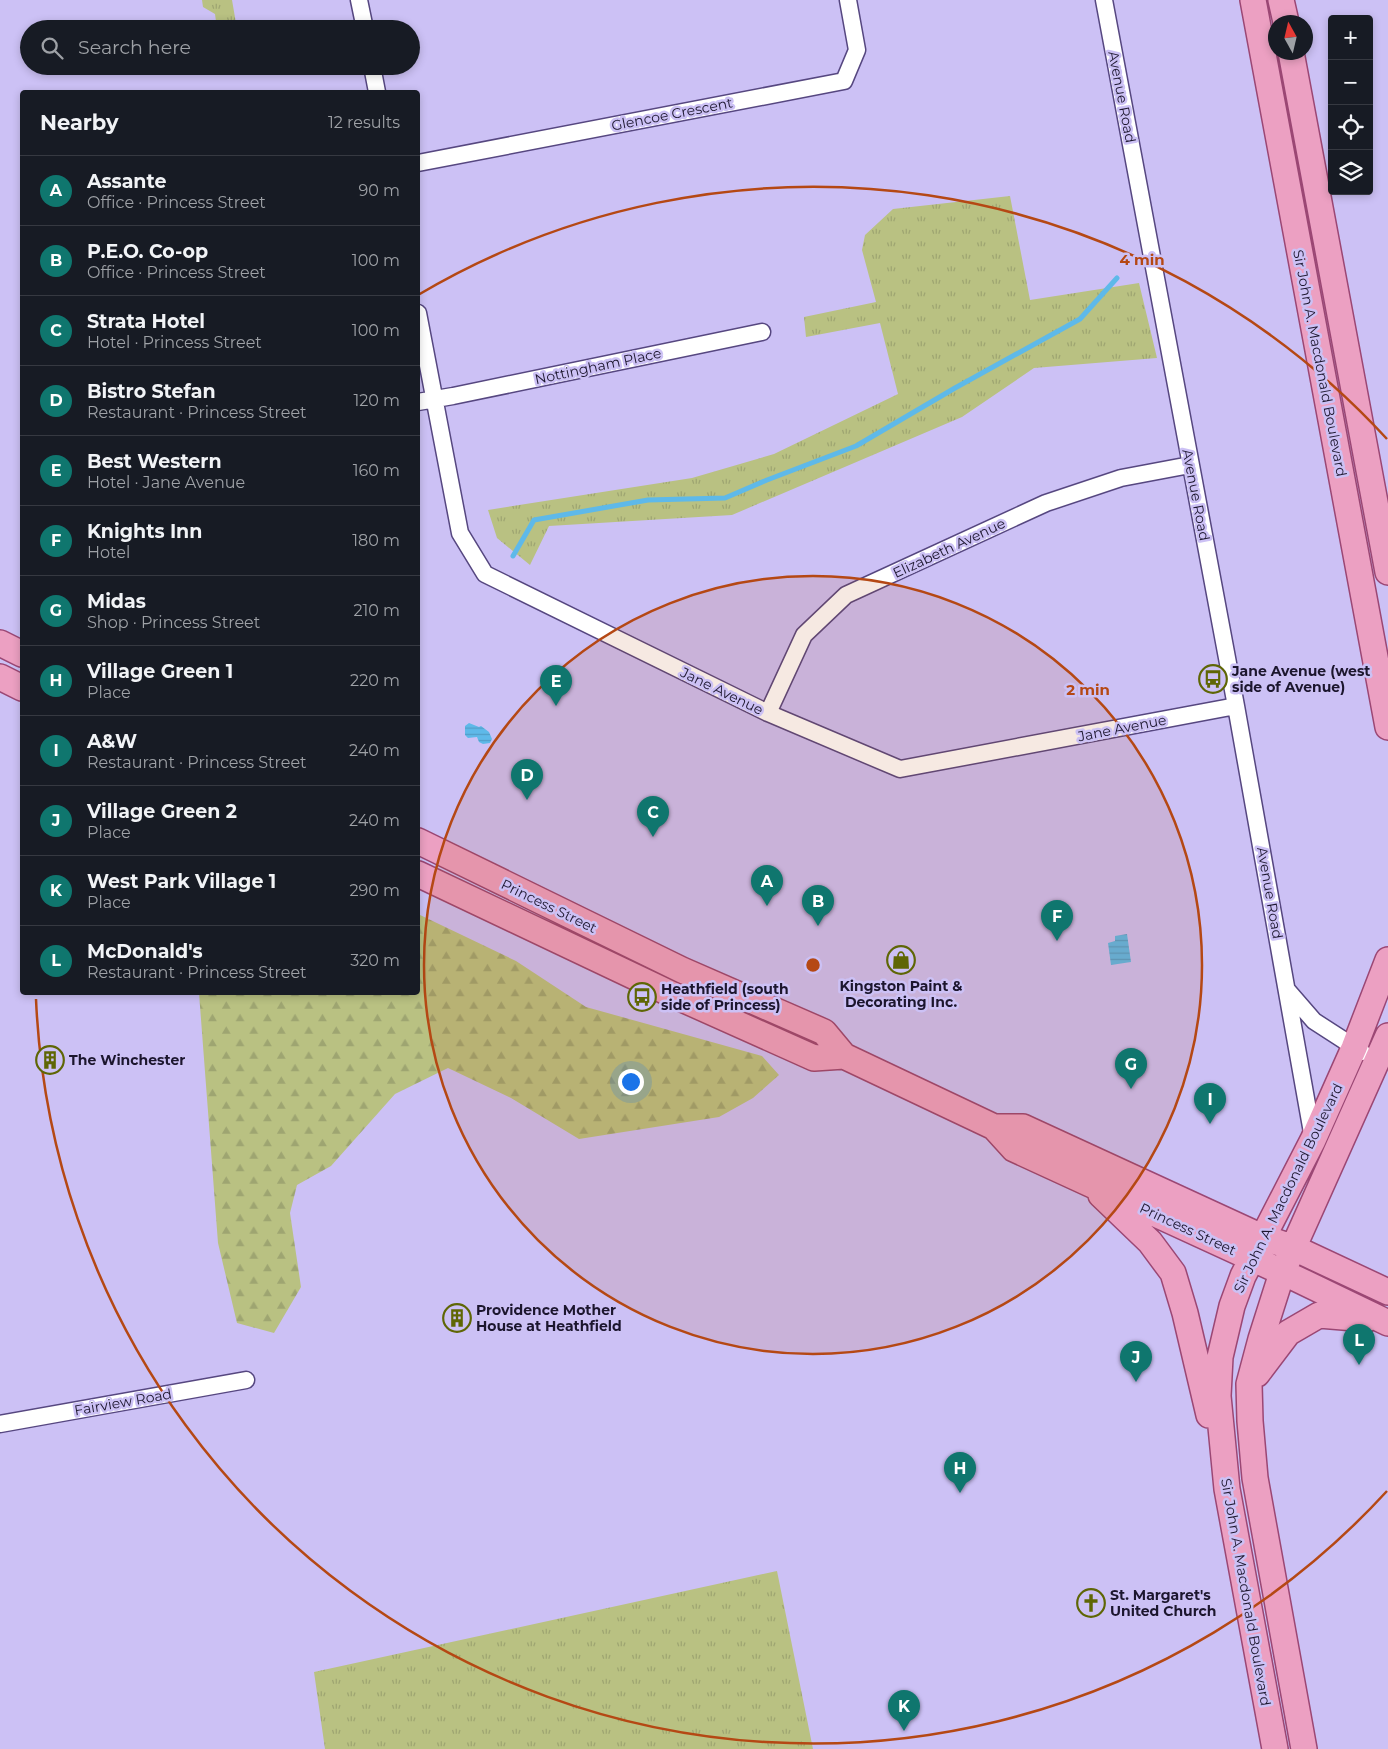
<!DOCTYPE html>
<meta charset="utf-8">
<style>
:root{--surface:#171b24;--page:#242831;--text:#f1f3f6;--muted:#9ea1a6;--line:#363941;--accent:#0f766e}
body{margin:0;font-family:Montserrat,sans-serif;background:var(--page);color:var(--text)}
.controls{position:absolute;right:15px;top:15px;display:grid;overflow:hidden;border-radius:5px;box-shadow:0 2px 8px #0003}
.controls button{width:45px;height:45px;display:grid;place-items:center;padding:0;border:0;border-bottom:1px solid var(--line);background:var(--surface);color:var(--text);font:25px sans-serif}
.compass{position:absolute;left:1268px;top:15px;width:45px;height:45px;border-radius:50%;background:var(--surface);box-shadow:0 2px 8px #0003;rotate:352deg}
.you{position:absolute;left:630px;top:1081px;width:18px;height:18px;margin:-12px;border:4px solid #fff;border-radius:50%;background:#1a73e8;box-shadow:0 0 0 8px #1a73e833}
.badge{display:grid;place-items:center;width:32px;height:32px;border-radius:50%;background:var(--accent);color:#fff;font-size:16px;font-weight:700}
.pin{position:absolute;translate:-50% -41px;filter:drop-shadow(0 1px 2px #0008)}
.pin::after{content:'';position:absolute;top:26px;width:18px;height:15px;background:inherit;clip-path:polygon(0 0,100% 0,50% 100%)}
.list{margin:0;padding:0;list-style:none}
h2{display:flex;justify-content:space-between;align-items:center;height:65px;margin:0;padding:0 20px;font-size:21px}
h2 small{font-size:16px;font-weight:400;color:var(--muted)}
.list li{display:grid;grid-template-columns:32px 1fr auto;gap:15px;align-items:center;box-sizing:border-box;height:70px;padding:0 20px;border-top:1px solid var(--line)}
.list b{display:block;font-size:19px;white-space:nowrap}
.list p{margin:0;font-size:16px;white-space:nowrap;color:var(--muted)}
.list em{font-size:16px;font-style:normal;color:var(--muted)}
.icon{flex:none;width:28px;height:28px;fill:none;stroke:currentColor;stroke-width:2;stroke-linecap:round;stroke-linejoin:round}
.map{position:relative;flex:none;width:1388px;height:1749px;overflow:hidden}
.search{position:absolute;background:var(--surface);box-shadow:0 2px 8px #0003;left:20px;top:20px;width:400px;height:55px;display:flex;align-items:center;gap:12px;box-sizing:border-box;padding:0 18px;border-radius:28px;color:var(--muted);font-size:19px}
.panel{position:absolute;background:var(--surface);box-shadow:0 2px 8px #0003;left:20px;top:90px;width:400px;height:905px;border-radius:5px}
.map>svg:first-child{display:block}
.grass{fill:url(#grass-tufts)}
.forest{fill:url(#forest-firs)}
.water{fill:url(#water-rules)}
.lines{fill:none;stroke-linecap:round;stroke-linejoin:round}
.stream{stroke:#5eb9e9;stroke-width:5}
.street-casing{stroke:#564780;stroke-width:19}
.primary-casing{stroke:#9b4774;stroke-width:28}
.street{stroke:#fff;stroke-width:16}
.primary{stroke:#eca0c2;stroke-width:25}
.ring{fill:none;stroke:#b54814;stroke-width:2.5}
.labels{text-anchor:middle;stroke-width:5;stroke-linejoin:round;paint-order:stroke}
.street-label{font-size:14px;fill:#1c162e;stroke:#ccc1f5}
.poi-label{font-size:14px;font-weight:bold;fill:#1c162e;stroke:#ccc1f5;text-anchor:start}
.centre{fill:#b54814;stroke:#ccc1f5;stroke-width:2.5}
.ring-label{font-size:15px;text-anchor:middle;font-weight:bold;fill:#b54814;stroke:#ccc1f5;stroke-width:5;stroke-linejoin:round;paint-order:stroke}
</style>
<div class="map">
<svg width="1388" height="1749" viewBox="0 0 1388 1749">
<defs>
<pattern id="grass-tufts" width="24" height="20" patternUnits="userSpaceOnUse" patternTransform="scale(1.25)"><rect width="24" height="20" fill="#b9c182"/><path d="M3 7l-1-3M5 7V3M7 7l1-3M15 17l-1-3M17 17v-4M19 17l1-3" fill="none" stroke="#9ea571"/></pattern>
<pattern id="forest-firs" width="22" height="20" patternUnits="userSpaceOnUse" patternTransform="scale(1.25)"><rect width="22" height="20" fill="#b9c182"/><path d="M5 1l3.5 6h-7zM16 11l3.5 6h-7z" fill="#9ea571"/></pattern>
<pattern id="water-rules" width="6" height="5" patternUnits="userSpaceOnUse" patternTransform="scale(1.25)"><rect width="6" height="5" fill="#5eb9e9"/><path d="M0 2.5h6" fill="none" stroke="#519ec8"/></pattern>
</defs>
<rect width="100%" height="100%" fill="#ccc1f5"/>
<path class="grass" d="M202,0H232L237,29H217L215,14L203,7Z
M1010,196L1030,300L1139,283L1157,358L1034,368L962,417L732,515L549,526L530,565L497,538L488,510L692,478L774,454L898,394L880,323L806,337L804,317L876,302L862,250L865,235L893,209Z
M777,1571L813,1749H325L314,1672Z"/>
<path class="forest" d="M418,914L516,961L586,1007L762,1056L779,1075L753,1098L719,1117L579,1139L511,1098L448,1068L395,1094L331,1166L297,1185L290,1213L301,1287L274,1333L237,1323L218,1243L199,993L418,992Z"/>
<path class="water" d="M469,723L479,727L481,726L489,732L492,739L490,743L483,744L479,742L477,737L468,738L465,735V726Z
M1127,934L1131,962L1111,965L1108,943L1115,941V936Z"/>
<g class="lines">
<path class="stream" d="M513,556L534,520L648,500L725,498L767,480L856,446L955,388L1080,319L1117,278"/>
<defs>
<path id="street" d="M359,0L365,29
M1104,0L1236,706L1313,1138
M372,66L377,92
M418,163L844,81L857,50L848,0
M418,313L460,533L485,574L768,713L900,769L1236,706
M418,402L453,396L762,332
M768,713L804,635L846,595L1046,503L1121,478L1190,465
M1288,991L1314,1021L1362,1052
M0,1424L246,1380"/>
<path id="primary" d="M1253,0L1388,727
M1281,0L1286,22
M1291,52L1388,572
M0,643L22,654
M0,677L22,688
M418,841L682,970L824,1032L844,1056L994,1127L1014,1149L1297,1279L1388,1323
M418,874L671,994L814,1058L844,1056
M994,1127H1023L1262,1237L1294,1248L1388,1292
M1101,1195L1150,1242L1173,1273L1185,1313L1209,1415
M1257,1374L1288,1333L1319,1315L1367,1319
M1275,1749L1227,1489L1218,1396L1220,1357L1232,1306L1243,1276L1313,1140L1354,1048L1388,960
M1304,1749L1255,1478L1250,1421L1249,1384L1261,1339L1282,1273L1388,1036"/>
</defs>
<use href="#street" class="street-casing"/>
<use href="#primary" class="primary-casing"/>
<use href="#street" class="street"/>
<use href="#primary" class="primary"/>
</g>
<circle cx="813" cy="965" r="389" fill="#b54814" fill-opacity=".12"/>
<g class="ring">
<circle cx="813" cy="965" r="389"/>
<path d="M1387 1491A778 778 0 0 1 36 999M418 295A778 778 0 0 1 1387 439"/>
</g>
<defs>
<symbol id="bus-ring" viewBox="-11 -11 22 22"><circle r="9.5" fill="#ccc1f5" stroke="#5f6605" stroke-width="1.5"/><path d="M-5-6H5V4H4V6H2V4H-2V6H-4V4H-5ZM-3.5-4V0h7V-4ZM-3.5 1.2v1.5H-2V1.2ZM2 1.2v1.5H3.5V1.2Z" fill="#5f6605"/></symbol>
<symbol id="shop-ring" viewBox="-11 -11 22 22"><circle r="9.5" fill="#ccc1f5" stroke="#5f6605" stroke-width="1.5"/><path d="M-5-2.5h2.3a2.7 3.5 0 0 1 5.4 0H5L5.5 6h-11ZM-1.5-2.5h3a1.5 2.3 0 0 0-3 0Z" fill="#5f6605"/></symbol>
<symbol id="building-ring" viewBox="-11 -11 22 22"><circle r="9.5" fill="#ccc1f5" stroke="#5f6605" stroke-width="1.5"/><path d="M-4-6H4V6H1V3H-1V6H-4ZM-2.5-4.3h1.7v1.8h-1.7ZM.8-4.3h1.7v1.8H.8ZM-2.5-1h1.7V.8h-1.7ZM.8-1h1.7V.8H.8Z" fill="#5f6605"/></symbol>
<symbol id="church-ring" viewBox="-11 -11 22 22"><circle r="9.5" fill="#ccc1f5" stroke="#5f6605" stroke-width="1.5"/><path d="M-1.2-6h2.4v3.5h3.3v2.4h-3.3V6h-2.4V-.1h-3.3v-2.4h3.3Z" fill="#5f6605"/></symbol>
</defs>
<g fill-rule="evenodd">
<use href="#bus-ring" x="1197" y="663" width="32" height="32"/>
<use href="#shop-ring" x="885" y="944" width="32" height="32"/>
<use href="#bus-ring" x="626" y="981" width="32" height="32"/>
<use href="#building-ring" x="34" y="1044" width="32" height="32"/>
<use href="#building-ring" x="441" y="1302" width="32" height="32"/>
<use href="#church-ring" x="1075" y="1587" width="32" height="32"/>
</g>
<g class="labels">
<g class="street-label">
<text transform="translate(1122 97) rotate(79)" y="5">Avenue Road</text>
<text transform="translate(672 114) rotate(-11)" y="5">Glencoe Crescent</text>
<text transform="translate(1320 363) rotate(79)" y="5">Sir John A. Macdonald Boulevard</text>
<text transform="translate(598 366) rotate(-12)" y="5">Nottingham Place</text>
<text transform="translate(1196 495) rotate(79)" y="5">Avenue Road</text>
<text transform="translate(949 548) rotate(-25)" y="5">Elizabeth Avenue</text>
<text transform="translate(722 691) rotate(26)" y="5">Jane Avenue</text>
<text transform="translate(1122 728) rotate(-11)" y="5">Jane Avenue</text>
<text transform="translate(1270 893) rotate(80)" y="5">Avenue Road</text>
<text transform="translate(549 906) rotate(26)" y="5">Princess Street</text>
<text transform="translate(1288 1188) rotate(-64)" y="5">Sir John A. Macdonald Boulevard</text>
<text transform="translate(1188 1229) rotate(25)" y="5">Princess Street</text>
<text transform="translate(123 1402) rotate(-10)" y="5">Fairview Road</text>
<text transform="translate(1246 1592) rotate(80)" y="5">Sir John A. Macdonald Boulevard</text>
</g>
<g class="poi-label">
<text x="1232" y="676">Jane Avenue (west<tspan x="1232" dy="16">side of Avenue)</tspan></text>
<text x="901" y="991" text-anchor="middle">Kingston Paint &amp;<tspan x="901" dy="16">Decorating Inc.</tspan></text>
<text x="661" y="994">Heathfield (south<tspan x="661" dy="16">side of Princess)</tspan></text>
<text x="69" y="1065">The Winchester</text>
<text x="476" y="1315">Providence Mother<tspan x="476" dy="16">House at Heathfield</tspan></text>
<text x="1110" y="1600">St. Margaret's<tspan x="1110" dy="16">United Church</tspan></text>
</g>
</g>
<circle cx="813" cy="965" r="8" class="centre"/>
<g class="ring-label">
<text x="1142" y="265">4 min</text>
<text x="1088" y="695">2 min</text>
</g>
</svg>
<div class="controls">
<button>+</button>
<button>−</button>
<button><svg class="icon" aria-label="locate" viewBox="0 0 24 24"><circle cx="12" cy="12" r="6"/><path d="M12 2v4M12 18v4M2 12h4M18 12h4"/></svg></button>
<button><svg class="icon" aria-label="layers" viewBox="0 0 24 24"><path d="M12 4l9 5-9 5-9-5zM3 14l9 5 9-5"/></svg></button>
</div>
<svg class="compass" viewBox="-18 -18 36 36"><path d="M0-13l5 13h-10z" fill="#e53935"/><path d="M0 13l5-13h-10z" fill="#9ea1a6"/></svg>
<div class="you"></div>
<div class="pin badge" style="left:767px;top:906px">A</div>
<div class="pin badge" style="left:818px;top:926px">B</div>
<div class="pin badge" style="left:653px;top:837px">C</div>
<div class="pin badge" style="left:527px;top:800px">D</div>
<div class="pin badge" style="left:556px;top:706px">E</div>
<div class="pin badge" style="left:1057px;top:941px">F</div>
<div class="pin badge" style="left:1131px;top:1089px">G</div>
<div class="pin badge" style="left:960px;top:1493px">H</div>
<div class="pin badge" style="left:1210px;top:1124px">I</div>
<div class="pin badge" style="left:1136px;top:1382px">J</div>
<div class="pin badge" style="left:904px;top:1731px">K</div>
<div class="pin badge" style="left:1359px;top:1365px">L</div>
<div class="search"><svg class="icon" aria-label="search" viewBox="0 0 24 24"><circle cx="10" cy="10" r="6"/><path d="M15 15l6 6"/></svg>Search here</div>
<section class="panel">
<h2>Nearby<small>12 results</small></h2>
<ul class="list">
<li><span class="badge">A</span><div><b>Assante</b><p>Office · Princess Street</p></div><em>90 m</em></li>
<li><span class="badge">B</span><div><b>P.E.O. Co-op</b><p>Office · Princess Street</p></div><em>100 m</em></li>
<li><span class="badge">C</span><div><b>Strata Hotel</b><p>Hotel · Princess Street</p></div><em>100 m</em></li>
<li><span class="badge">D</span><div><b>Bistro Stefan</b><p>Restaurant · Princess Street</p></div><em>120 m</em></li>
<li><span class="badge">E</span><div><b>Best Western</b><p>Hotel · Jane Avenue</p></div><em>160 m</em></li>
<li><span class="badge">F</span><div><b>Knights Inn</b><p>Hotel</p></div><em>180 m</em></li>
<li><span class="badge">G</span><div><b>Midas</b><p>Shop · Princess Street</p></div><em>210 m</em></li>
<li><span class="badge">H</span><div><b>Village Green 1</b><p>Place</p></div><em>220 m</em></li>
<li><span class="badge">I</span><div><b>A&amp;W</b><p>Restaurant · Princess Street</p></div><em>240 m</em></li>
<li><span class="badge">J</span><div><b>Village Green 2</b><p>Place</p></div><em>240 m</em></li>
<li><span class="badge">K</span><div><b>West Park Village 1</b><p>Place</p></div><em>290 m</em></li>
<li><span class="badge">L</span><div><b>McDonald's</b><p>Restaurant · Princess Street</p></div><em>320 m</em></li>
</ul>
</section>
</div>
